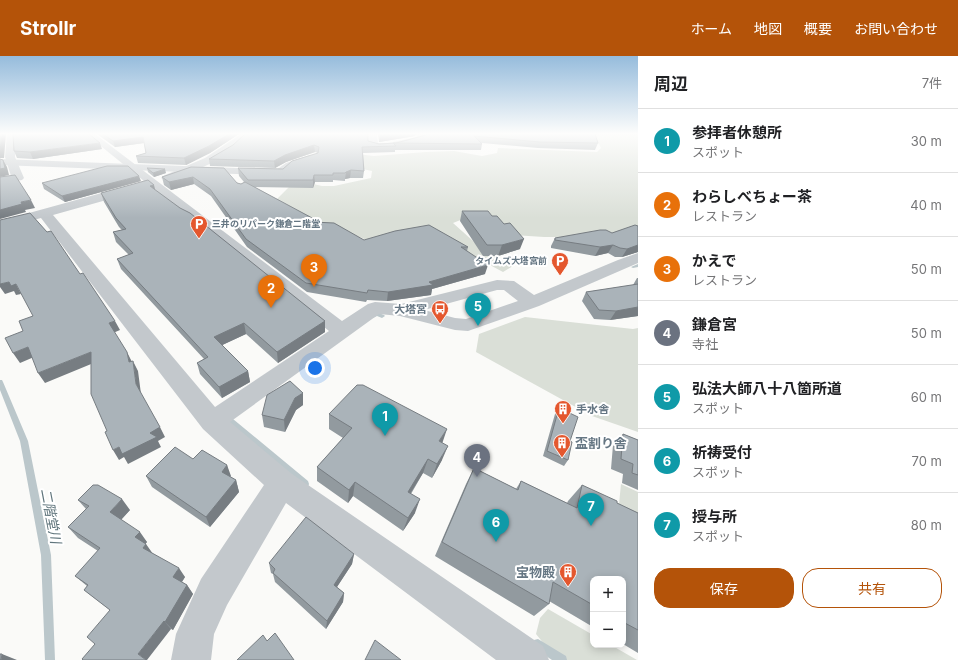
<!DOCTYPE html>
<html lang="ja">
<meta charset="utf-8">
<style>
:root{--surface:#fff;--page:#f2f2f2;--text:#202124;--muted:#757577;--line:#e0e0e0;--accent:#b45309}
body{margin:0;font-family:Inter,"Noto Sans JP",sans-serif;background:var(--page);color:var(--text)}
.controls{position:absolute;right:12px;bottom:12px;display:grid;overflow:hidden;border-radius:8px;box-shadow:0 2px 10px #0003}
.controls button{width:36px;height:36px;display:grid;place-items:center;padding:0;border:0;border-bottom:1px solid var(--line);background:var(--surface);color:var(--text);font:20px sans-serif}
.you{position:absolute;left:315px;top:312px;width:14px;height:14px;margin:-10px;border:3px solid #fff;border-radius:50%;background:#1a73e8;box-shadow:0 0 0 6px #1a73e833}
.badge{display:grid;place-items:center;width:26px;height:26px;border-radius:50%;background:var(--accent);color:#fff;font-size:13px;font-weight:700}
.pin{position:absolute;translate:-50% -33px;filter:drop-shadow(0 1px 2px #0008)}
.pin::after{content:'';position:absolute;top:21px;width:14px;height:12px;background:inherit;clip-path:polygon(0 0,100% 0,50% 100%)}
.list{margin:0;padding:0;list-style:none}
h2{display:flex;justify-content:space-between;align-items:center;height:52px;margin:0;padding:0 16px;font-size:17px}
h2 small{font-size:13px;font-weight:400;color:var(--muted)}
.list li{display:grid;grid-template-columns:26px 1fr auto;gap:12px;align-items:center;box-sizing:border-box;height:64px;padding:0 16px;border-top:1px solid var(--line)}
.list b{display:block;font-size:15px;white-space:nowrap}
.list p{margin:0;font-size:13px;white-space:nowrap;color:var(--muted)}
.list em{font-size:13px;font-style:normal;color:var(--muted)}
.actions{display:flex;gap:8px;padding:12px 16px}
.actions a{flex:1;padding:9px 0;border:1px solid var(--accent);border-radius:16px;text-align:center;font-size:14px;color:var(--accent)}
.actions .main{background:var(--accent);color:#fff}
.map{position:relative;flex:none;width:638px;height:604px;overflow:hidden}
header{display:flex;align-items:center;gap:24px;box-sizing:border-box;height:56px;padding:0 20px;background:var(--accent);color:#fff}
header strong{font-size:19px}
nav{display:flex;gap:22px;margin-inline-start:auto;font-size:14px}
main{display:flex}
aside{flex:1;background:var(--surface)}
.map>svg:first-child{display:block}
.green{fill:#dadfd7}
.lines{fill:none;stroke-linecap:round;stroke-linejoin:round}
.stream{fill:#bbc7cb;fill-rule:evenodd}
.pedestrian{fill:#c3c8cc;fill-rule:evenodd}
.minor{fill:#c3c8cc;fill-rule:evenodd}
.wall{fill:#929a9f}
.shaded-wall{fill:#777d82}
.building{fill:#aab3b9;stroke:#777d82}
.labels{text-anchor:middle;stroke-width:4;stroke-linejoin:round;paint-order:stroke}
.far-poi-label{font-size:9px;font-weight:bold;fill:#657683;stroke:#fff;text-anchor:start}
.poi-label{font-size:11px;font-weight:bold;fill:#657683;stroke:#fff;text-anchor:end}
.near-poi-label{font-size:13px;font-weight:bold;fill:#657683;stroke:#fff;text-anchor:start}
.near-water-label{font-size:14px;font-style:italic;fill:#60757c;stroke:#fff}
</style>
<header>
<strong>Strollr</strong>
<nav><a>ホーム</a><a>地図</a><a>概要</a><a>お問い合わせ</a></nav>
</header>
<main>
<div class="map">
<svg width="638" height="604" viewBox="0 0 638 604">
<rect width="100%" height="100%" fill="#fafaf8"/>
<path class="green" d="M593,78H638V175L570,181H544L513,179L463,163L453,167L482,193L513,210L503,216L460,193L372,186L347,176L327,172L279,152L276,144L296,124L322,130H334L371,122L372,115L358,112L348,97L374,100L426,96L454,95L482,100L497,97L498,92L597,96L601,92L599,88L580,84Z
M525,261L633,273L638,272V376L592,360L476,296L479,278Z
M621,428L638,436V502L619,448Z
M548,553L593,579V589H611L637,604H557L536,578L540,562Z"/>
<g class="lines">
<path class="stream" d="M638,208V211L633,212L631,211Z
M376,256L384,259L385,260L382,262L377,260L373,262H369L368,261Z
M0,324H2L3,326L28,385L51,499L55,604H45L41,499L20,385L0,334Z
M232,358L234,359L235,361L233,363L308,425L309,428L308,431L305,432L302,431L226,365L225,363L226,361Z
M538,583L566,600L567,604H552L534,592L533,588L534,584Z"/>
<path class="pedestrian" d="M310,99L314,102L313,104L292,111L277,120L272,117L286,107Z
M0,103L265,113L270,116L265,119L0,109Z"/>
<path class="minor" d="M7,78H15V101L24,122L22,124L0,128V122L11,120L5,101Z
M86,78H95L342,265L368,248L375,246L401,248L497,224L514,225L534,239L618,204L638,197V207L539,250L468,275L455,274L400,260L379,258L230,366L292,418L543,590L549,604H496L286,447L227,549L214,578L211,604H171L176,578L201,523L264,429L203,373L41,162L0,173V165L127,130H135L137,133L135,136L53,159L215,351L329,275ZM497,234H504L518,245L466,263L455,262L424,254Z
M241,78H250C232,101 198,114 171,124L167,125L161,122L163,120L205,102Z
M369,78H377L378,87H388L417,81L416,78H424L426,82L425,84C413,87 377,99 368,90Z"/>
</g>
<path class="wall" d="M97,78H239L210,97L186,109L138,107L136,100L146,97L144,87L115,91Z
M378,78H416L415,80L379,86Z
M425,78H595L598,87L595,94L538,92L482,87V88L481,94H395V96L363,97L364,115L363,122H350L345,123V125L333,124V126H315L313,132L255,131L314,166L364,184L468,191L467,195L485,218L432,233L431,239L387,245L367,244L366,246L307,236L247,191L211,140L194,128L171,134L164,129L162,121L191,111L241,128L244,126L239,120L238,112L283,113L318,97L315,96L286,106L275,112L210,110L209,103L233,89L368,85L379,88L396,87L426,79Z
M102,93L33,103L17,102L14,95Z
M147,112L166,117L154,121L148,116Z
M141,125L65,146L44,133L42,127Z
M155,134L325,265V276L278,307L246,278L222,289L248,315L250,326L222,342L200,318L197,307L204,303L121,213L117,203L129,199L116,186L113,176L122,174L119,171L104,146L101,137Z
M462,155L520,193L498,200H483L460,165Z
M638,170V196L622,201H615L608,197L595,200L551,192V190L555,182L612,177Z
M637,222H638V260L610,264L594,263L582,245L586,236L633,229Z
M303,337V349L296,354L285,376L264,371L262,359Z
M559,352L568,404L564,410L543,400L555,358Z
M329,358L442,387V404L432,422L423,417L411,438L415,457L403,475L353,440L348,447L317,425V411L343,382L329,373Z
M623,378L638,384V434L622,427L623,418L611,413L613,389Z
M193,403L227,409L230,421L236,424L239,436L210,471L152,431L146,420Z
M474,412L516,433L521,425L567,447L568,445L582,429L617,447L638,457V597L623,588V523H593V571L549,545V548L534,560L435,500L466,428Z
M78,444L130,454L121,464L147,486L145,488L152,497L185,521L182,526L187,529L193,538L173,574L171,573L95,588L110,554L84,534L87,530L75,520L98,495L78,482L68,471L86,453Z
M354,498L352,508L337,531L344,537L343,546L326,573L275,526L273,518L271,517L269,507Z"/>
<path class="shaded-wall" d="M2,78H6L4,102H0V95Z
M229,78H239L210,97L186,109L184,102Z
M389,78H416L415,80L379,86L380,79Z
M143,81L144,87L115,91L113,85Z
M100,87L102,93L33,103L30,96Z
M314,89L315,96L286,106L275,112L274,105L285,99Z
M3,104L7,111L9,119L0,121V113Z
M165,113L166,117L154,121L153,117Z
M351,114L350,122L345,123L346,116Z
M314,119L315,126L313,132V124Z
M139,120L141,125L65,146L62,140Z
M193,121L194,128L171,134L169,126Z
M154,129L156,137L150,130Z
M31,144L35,152L25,154L26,156L0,163V154L21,146Z
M524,183L520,193L498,200L502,189Z
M613,189L608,197L595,200L600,191Z
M638,189V196L622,201L627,193Z
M488,209L485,218L432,233L431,239L387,245L388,236L429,226Z
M9,226L16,228L21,238L16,239L14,235L5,238L0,231V228Z
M638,251V260L610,264L616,255Z
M115,265L120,274L113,277L109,267Z
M325,265V276L278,307L277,296Z
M244,267L246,278L216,292L214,281Z
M28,291L34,301L20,307L13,297Z
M91,296L96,306L45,327L38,317Z
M127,296L132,306H129Z
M133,305L138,315L141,338L136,328Z
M248,315L250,326L222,342L219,331Z
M303,337V349L296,354L285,376L284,364L295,342Z
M160,371L165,381L158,385L161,391L128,408L124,401L119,404L113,394Z
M447,373L442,388L439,385Z
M448,390L442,404L432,422L437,408Z
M428,403L423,417L403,449L408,436Z
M227,409L231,420L225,427L222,416Z
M236,424L239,436L210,471L206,461Z
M355,426L353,440L348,447L349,434Z
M122,443L130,454L118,467L110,456Z
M420,443L415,457L403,475L408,462Z
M140,476L147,486L143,491L135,481Z
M146,488L153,498L143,492Z
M354,498L352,508L333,537L334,529Z
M179,512L185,521L179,530L173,521Z
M187,529L193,538L173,574L165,566Z
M344,537L343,546L326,573L327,565Z
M164,565L171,573L147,604H146L138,598Z
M2,598L17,604H1Z"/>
<path class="building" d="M0,78H2L0,95Z
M13,78H89L100,87L30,96L14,95Z
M103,78H229L209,90L184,102L136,100L146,97L143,81L113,85Z
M245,78H368V85L379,88L396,87L426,79L427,78H595L598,87L540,86L474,80L482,88L393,87L396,90L362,91L364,115L351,114L346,116L345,117H333V119H314L313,124H248L238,112L283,113L292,105L318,97L319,91L314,89L285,99L274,105L209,103L233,89Z
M380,78H389L380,79Z
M0,103L3,104L5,112L0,113Z
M107,110H128L139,120L62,140L42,127Z
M191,111L224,112L237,127L241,128L245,126L314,163L313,166L334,167L364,184L395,175L429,169L468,191H461L488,209L429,226L433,229L388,236L368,234L367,237L306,227L246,183L210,133L193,121L169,126L162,121Z
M147,112L165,113L153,117Z
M15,119L31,144L21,146L22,148L0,154V121Z
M148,124L154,129L150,130L180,152L190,157L325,265L277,296L244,267L214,281L248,315L219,331L197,307L208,301L117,203L133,197L113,176L126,173L116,162L101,137Z
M462,155H488L492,160H497L504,168L510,167L524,183L502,189H487Z
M30,157L47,176L51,175L80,218L83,217L115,265L109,267L127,296L129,306L133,305L136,328L160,371L150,377L157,381L122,398L119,391L113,394L105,376L107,375L91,338V296L38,317L28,291L13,297L5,282L23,275L19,265L33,260L16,228L11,230L9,226L0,228V164Z
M635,169L638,170V189L627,193L620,192L613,189L600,191L555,184V182L600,174H606L612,177Z
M638,228V251L616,255L599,254L586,236Z
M290,325L303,337L295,342L284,364L262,359L267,339Z
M357,329H363L447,373L439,385L448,390L437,408L428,403L408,436L420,443L408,462L355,426L349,434L317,411L352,372L329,358Z
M559,352L578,361L570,385L572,386L568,404L547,395Z
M623,378L638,384V419L632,417L633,408L621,403Z
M175,391L193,403L202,394L227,409L222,416L236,424L206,461L146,420Z
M474,412L518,434L521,425L577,452L582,429L617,445V447L638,457V574L623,566V523H593V549L553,526L549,548L442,486Z
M93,429H98L122,443L110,456L140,476L135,481L146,488L143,492L179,512L173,521L187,529L165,566L164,565L138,598L146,604H83L82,603L95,588L87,581L110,554L84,534L88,529L75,520L100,492L68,471L89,450L78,444Z
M306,461L354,498L334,529L344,537L327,565L273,517L275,513L269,507Z
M275,577L294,604H237L263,579L267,585Z
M375,584L401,604H365Z
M0,598H2L1,604H0Z"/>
<linearGradient id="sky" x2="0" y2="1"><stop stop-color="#96bcdc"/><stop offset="0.48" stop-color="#fdfdfc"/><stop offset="1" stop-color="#fdfdfc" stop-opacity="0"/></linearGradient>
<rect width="638" height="162" fill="url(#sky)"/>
<defs>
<symbol id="parking-pin" viewBox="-11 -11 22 30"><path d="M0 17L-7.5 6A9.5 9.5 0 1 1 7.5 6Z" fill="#e4572e" stroke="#fff"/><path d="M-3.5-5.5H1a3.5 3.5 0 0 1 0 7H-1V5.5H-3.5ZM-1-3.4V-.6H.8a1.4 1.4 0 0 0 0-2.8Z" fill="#fff"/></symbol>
<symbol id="bus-pin" viewBox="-11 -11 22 30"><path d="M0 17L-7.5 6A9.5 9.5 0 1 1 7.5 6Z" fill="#e4572e" stroke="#fff"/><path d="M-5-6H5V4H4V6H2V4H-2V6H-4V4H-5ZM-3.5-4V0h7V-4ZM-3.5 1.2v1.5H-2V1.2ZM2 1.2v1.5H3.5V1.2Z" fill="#fff"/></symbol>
<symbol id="building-pin" viewBox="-11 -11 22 30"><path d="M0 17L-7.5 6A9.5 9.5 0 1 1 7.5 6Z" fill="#e4572e" stroke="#fff"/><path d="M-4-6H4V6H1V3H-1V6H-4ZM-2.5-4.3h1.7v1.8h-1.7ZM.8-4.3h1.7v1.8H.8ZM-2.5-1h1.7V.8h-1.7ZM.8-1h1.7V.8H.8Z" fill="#fff"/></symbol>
</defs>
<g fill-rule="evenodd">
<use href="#parking-pin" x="189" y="158" width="20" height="27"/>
<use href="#parking-pin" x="550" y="195" width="20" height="27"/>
<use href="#bus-pin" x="430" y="243" width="20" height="27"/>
<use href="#building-pin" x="553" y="343" width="20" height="27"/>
<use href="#building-pin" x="552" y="377" width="20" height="27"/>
<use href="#building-pin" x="558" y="506" width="20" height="27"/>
</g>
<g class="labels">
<g class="far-poi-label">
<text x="212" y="171">三井のリパーク鎌倉二階堂</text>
<text x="547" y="208" text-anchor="end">タイムズ大塔宮前</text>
</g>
<g class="poi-label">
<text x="427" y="257">大塔宮</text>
<text x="576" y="357" text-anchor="start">手水舎</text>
</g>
<g class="near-poi-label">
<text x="575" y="392">盃割り舎</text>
<text x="555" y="521" text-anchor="end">宝物殿</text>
</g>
<g class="near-water-label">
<text transform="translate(51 460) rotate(79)" y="5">二階堂川</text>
</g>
</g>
</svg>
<div class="controls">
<button>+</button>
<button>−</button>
</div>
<div class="you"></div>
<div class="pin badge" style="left:385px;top:380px;background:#0f9aa8">1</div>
<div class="pin badge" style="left:271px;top:252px;background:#e8710a">2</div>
<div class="pin badge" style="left:314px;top:231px;background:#e8710a">3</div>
<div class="pin badge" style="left:477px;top:421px;background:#6b7280">4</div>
<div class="pin badge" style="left:478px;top:270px;background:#0f9aa8">5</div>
<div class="pin badge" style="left:496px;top:486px;background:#0f9aa8">6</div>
<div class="pin badge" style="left:591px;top:470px;background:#0f9aa8">7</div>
</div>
<aside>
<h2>周辺<small>7件</small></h2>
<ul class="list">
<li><span class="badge" style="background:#0f9aa8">1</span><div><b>参拝者休憩所</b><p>スポット</p></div><em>30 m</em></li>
<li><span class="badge" style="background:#e8710a">2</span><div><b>わらしべちょー茶</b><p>レストラン</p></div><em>40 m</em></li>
<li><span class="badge" style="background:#e8710a">3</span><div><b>かえで</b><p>レストラン</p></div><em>50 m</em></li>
<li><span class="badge" style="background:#6b7280">4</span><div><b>鎌倉宮</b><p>寺社</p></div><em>50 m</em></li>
<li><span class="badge" style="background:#0f9aa8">5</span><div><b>弘法大師八十八箇所道</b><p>スポット</p></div><em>60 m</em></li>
<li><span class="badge" style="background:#0f9aa8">6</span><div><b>祈祷受付</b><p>スポット</p></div><em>70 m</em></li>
<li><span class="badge" style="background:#0f9aa8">7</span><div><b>授与所</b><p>スポット</p></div><em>80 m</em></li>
</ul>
<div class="actions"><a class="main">保存</a><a>共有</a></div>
</aside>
</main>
